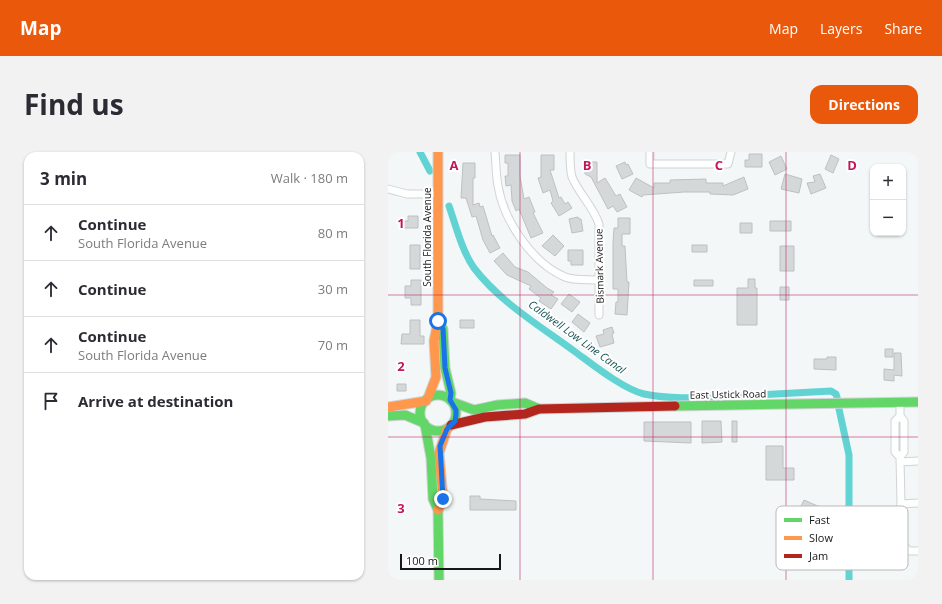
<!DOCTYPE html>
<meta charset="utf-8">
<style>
:root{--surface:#fff;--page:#f2f2f3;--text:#2b2b33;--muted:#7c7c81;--line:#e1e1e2;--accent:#ea580c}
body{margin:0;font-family:"Open Sans",sans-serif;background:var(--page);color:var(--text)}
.controls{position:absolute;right:12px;top:12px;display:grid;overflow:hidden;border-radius:8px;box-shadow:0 1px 3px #0004}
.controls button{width:36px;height:36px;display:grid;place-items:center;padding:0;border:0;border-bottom:1px solid var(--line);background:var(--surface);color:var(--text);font:20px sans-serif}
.scale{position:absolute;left:12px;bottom:10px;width:101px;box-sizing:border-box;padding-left:4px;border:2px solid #161717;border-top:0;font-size:11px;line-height:14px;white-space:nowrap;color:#161717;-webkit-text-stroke:3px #fff;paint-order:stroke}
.stop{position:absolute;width:12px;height:12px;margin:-9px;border:3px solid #1a73e8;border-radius:50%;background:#fff}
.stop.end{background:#1a73e8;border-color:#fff;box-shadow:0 1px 4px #0008}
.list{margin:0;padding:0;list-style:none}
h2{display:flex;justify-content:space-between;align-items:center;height:52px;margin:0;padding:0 16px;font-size:17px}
h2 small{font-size:13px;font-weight:400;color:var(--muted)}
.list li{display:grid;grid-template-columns:26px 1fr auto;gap:12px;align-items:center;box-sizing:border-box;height:56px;padding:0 16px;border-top:1px solid var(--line)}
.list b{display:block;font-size:15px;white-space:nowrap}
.list p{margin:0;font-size:13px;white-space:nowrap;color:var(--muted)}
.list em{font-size:13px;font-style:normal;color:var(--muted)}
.icon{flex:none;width:22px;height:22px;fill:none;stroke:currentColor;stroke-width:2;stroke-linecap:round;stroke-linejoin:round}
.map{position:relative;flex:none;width:530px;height:428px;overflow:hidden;border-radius:12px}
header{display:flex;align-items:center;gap:24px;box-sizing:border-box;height:56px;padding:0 20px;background:var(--accent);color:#fff}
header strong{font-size:19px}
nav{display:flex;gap:22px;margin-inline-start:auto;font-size:14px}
.intro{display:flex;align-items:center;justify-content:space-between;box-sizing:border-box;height:96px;padding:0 24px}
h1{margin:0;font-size:28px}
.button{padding:10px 18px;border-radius:12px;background:var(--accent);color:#fff;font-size:14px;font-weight:700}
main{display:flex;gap:24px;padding:0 24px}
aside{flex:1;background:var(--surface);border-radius:12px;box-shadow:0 1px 3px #0004}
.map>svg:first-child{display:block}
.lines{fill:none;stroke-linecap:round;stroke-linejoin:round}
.canal{stroke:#62d3d3;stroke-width:7}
.building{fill:#d5d8d8;stroke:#bec0c0}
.street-casing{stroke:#d2d4d4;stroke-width:9}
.fast-casing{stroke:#d2d4d4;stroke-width:11}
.slow-casing{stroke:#d2d4d4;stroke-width:11}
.jam-casing{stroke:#d2d4d4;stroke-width:11}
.street{stroke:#fdfefe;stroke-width:7}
.fast{stroke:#63d668;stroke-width:9}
.slow{stroke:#ff974d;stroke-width:9}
.jam{stroke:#b3261e;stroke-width:9}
.route{stroke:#1a73e8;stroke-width:5}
.grid{fill:none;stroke:#c2185b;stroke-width:1;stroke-opacity:0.55}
.labels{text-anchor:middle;stroke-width:4;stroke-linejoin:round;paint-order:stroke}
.street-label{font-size:10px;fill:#161717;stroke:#fff}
.water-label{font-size:11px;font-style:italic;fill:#195556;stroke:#fff}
.key{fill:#fff;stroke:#b9b9b9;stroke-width:1}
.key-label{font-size:11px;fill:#161717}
.grid-label{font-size:13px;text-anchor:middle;font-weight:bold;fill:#c2185b;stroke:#fff;stroke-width:4;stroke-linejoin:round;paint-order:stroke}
</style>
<header>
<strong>Map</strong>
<nav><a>Map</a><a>Layers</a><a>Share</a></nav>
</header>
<div class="intro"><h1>Find us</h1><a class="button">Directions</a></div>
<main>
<aside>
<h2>3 min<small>Walk · 180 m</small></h2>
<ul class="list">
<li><svg class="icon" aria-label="ahead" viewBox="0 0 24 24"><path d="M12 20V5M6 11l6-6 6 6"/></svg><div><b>Continue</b><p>South Florida Avenue</p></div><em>80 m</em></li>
<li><svg class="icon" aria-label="ahead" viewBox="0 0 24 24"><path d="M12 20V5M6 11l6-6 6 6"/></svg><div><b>Continue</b></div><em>30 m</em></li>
<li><svg class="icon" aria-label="ahead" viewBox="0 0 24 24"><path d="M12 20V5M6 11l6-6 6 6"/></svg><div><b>Continue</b><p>South Florida Avenue</p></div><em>70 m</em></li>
<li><svg class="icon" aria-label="arrive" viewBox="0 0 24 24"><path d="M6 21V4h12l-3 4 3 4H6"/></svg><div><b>Arrive at destination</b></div></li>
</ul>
</aside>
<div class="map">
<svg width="530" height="428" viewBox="0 0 530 428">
<rect width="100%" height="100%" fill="#f3f7f7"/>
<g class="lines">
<path class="canal" d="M32,0L42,19
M61,54C68,74 74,99 86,116C112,150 152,174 186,199C204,212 235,237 256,242C288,249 326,244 358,243
M368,243L443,239L448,242L449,245
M451,257L461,303V428"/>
</g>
<path class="building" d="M361,2H374V15H357V8H361Z
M117,3H132V24L136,47L141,45L147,60L145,61L155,81L143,86L131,57L128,59L124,49L123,33L118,34L117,24H120V11H117Z
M153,3H166V18H162L171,46L173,45L177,52L180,50L184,56L171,64L163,51L165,49L162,38L155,41L150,26L153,25Z
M443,3L451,7L445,21L437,17Z
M393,4L399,17L387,23L381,10Z
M197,10H209V31L217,26L228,44L232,42L239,55L229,60L225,54L220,57L203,25L197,22Z
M237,10L238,13L240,12L245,22L234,27L228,14Z
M75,11H87V26H85V53L91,51L92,55L95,54L104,84L105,83L112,96L102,101L95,88L88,64L84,65L78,46H73Z
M397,22L414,27L411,41L393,37Z
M432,22L438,36L423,42L419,31L427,30L425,24Z
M356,25L360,37L345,43L322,42V40H296L255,43L254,45L241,38L248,26L266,36V31H282V28L318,27V31H335V34Z
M20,64H30V76H15V69H20Z
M190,65L191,67H193L195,79L184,81L181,67Z
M230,66H242V82H234V94H237L239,130H241L239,163L227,162L228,150H230V137H225V91L226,76H230Z
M382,69H403V79H382Z
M352,71H364V81H352Z
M165,83L176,94L167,104L154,94Z
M22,93H32V117H22Z
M304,93H319V100H304Z
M392,94H406V119H392Z
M180,98H195V113H183V109H180Z
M115,101L127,115L140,120L159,136L166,140L163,143L170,147L163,157L151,149L153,146L141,137L143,134L119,123L106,109Z
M360,127H367V136H369V173H349V136H360Z
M23,128H33V153H23V146H17V134H23Z
M306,128H325V134H306Z
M392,135H401V148H392Z
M181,142L192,150L184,160L173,152Z
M190,162L202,171L196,180L184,170Z
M22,168H32V184H36V192H13L14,182H22Z
M72,168H86V176H72Z
M224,175L226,181L224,182L226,191L212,195L208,184L216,182L215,178Z
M497,197H505V205H497Z
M506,201H513L514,224L506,223V229L496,228V217L506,218Z
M439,205H448V218L426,217V207H439Z
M9,232H18V239H9Z
M314,269H333L334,290L314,291Z
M344,269H349V290H344Z
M256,270H303V291L256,289Z
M378,294H395V316H406V328H378Z
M82,344H92V347L128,349V358H82Z
M416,348L441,359L437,369L411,358Z"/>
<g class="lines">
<defs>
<path id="street" d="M107,0C108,11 108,23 110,34C116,69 144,111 177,125C187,129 201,127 211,128
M182,0C182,8 182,18 184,25C191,42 205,54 211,72V163
M262,0V12H340L343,0
M0,37L19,42H50
M512,250V264L507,269V300L512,305L513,352L511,361L512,389L521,399H530
M512,264L516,269V300L512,305
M512,310L530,309
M513,352L530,351"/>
<path id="fast" d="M50,169L55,177L57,216L63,241L62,248
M32 261a18 18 0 1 1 36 0a18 18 0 1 1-36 0Z
M64,250L86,258L109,253L137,251L151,257
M287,254L530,250
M0,264L17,263L36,271
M37,273L43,306L45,347L50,358L51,428"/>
<path id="slow" d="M40,246L48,225L46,189L50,169V0
M0,255L38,249
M50,358L55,347L51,301L59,277"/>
<path id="jam" d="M63,273L97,265L137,262L151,257L287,254"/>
</defs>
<use href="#street" class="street-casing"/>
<use href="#fast" class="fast-casing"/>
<use href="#slow" class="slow-casing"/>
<use href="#jam" class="jam-casing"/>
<use href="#street" class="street"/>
<use href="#fast" class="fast"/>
<use href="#slow" class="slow"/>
<use href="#jam" class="jam"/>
</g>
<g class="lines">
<path class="route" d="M50,169L55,177L57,216L63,241L62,248L68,258V263L67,269L59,277L52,294L55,347"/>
</g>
<path class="grid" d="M132,0V428M265,0V428M398,0V428M0,143H530M0,285H530"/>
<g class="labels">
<g class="street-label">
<text transform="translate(39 85) rotate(-90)" y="4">South Florida Avenue</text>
<text transform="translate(211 114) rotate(-91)" y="4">Bismark Avenue</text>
<text transform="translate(340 242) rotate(-1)" y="4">East Ustick Road</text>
</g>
<g class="water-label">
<text transform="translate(189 185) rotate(36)" y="4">Caldwell Low Line Canal</text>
</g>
</g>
<rect x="388" y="354" width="132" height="64" rx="6" class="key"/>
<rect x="396" y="366" width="18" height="4" fill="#63d668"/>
<rect x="396" y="384" width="18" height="4" fill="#ff974d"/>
<rect x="396" y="402" width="18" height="4" fill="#b3261e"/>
<g class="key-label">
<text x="421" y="372">Fast</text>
<text x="421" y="390">Slow</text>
<text x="421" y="408">Jam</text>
</g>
<g class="grid-label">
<text x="66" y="18">A</text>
<text x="199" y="18">B</text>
<text x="331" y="18">C</text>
<text x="464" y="18">D</text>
<text x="13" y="76">1</text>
<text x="13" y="219">2</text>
<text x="13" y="361">3</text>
</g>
</svg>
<div class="controls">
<button>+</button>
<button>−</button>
</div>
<div class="scale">100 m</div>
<div class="stop" style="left:50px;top:169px"></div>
<div class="stop end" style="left:55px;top:347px"></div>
</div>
</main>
